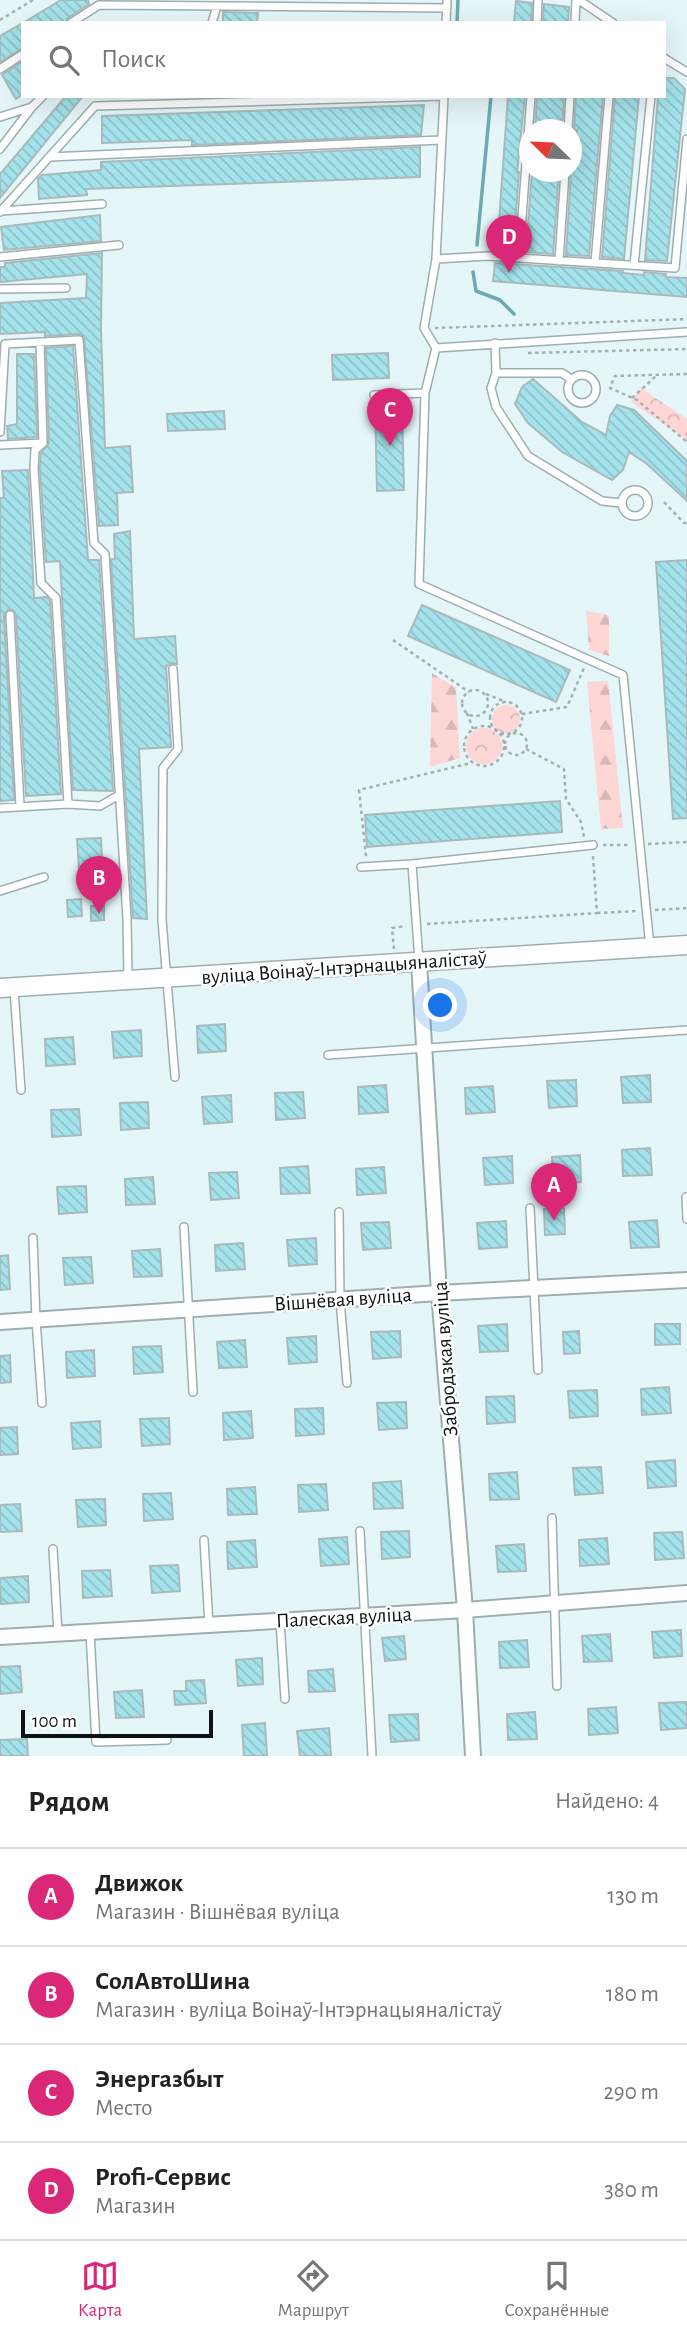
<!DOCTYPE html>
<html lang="ru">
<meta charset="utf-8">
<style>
:root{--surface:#fff;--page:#f2f2f2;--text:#222;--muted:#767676;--line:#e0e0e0;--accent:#db2777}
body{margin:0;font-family:"Alegreya Sans",sans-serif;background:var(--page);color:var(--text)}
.compass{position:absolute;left:519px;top:119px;width:63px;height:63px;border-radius:50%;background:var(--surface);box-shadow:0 7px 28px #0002;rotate:293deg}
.scale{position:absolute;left:21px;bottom:18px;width:192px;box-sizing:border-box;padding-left:7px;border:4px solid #0d1314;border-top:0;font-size:19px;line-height:24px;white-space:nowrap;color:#0d1314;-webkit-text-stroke:5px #fff;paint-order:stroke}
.you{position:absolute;left:441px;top:1006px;width:24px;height:24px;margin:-18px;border:5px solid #fff;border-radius:50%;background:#1a73e8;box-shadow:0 0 0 10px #1a73e833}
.badge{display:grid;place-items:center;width:46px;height:46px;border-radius:50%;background:var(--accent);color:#fff;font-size:23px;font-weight:700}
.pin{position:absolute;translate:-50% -58px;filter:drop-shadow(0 2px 4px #0008)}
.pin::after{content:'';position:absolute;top:37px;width:24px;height:21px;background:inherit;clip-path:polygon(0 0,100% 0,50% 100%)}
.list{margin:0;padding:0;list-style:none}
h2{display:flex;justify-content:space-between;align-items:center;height:91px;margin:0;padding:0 28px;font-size:30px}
h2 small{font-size:23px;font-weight:400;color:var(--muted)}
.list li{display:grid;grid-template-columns:46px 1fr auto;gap:21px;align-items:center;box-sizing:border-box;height:98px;padding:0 28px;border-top:2px solid var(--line)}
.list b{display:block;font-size:26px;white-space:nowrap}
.list p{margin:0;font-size:23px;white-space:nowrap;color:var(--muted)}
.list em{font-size:23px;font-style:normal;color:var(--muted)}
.icon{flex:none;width:38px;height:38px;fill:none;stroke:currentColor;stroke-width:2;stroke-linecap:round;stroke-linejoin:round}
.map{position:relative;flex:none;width:687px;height:1756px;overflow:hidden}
.search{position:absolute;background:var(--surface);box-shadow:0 7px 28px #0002;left:21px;right:21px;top:21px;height:77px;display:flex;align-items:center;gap:18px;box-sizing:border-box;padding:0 24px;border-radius:0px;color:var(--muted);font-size:26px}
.sheet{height:483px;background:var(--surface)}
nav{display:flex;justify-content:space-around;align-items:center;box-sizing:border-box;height:98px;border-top:2px solid var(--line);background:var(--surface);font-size:19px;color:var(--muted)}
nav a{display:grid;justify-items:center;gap:4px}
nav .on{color:var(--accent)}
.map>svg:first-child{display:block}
.forest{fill:url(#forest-firs)}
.park{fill:url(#park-crowns)}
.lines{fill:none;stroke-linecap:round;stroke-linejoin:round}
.stream{stroke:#6caab2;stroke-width:3.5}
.building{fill:url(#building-back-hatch);stroke:#aababc;stroke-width:2}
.service-casing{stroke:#9eaeb0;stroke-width:10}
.minor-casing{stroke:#9eaeb0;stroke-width:18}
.tertiary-casing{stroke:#9eaeb0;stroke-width:21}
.path{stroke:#a2b0b2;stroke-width:2.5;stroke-dasharray:3.5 3.5;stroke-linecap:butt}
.service{stroke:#fff;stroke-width:7}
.minor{stroke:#fff;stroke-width:14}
.tertiary{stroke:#fff;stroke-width:18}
.labels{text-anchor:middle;stroke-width:5;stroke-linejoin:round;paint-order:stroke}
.street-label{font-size:21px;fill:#0d1314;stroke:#fff}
</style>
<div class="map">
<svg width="687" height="1756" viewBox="0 0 687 1756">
<defs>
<pattern id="forest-firs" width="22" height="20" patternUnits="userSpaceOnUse" patternTransform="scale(1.75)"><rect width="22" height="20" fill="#fdd6d5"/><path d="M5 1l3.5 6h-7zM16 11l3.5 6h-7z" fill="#d8b7b6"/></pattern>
<pattern id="park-crowns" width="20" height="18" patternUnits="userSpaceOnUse" patternTransform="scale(1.75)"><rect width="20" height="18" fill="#fdd6d5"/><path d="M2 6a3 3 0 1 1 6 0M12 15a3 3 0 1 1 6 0" fill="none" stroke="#d8b7b6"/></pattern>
<pattern id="building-back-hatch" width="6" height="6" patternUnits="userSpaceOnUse" patternTransform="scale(1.75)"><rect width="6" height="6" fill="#a4e3eb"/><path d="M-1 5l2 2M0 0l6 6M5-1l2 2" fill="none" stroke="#8cc2c9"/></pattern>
</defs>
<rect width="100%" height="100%" fill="#e5f6f8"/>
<path class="forest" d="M586,611L609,615V656L589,650Z
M432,673L456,688L460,758L430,767Z
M608,681L623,828L601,829L587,682Z"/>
<path class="park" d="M641,388L687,419V440L631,402Z
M492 719a14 14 0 1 1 28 0a14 14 0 1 1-28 0Z
M466 746a18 18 0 1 1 36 0a18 18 0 1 1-36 0Z"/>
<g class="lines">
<path class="stream" d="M457,23L458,0
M477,245L491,96
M473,272L476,291L500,300L514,314"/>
</g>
<path class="building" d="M61,0H88L89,4L68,18L65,23H23Z
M516,1L532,3L531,23H514Z
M544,4L569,7L568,23H543Z
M223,12L258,13L257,23H223Z
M23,23V48L0,62V36Z
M23,61V94L16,99L2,75Z
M664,78H674L685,89L667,261L645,260L658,96H664Z
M66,96H83L0,198V174Z
M508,96H525L517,172H519L513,251L497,250Z
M537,96H564L562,130H535Z
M576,96H603L589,256L566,255L571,172H574L577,130H574Z
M615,96H639L624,259L602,257Z
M424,105L421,135L192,145V140L102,143V116Z
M420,147V177L86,189L87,195L39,199L38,179L42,175L101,170V162Z
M532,172H559L553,254L526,252Z
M100,215L101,241L4,250L1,227Z
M102,253L101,330L105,448L130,446L133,492L117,493L118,525L99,526L84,337L79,334L45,336V332L0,334V303L86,298L87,274L0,282V267H5V263Z
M495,263L623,271L622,273L644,275V272L666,274V277L687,278V297L493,281Z
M73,346L88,560H99L113,791L73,790L60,561L46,562L40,468L41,453L49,443L46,348Z
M388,353L389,378L333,380L332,355Z
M17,354H34L37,437L8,439L7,426L17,424Z
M533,379L582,422L606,435L610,416L617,405L634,410L687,461V501L647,464L629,452L623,470L612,480L562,452L528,423L515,404L522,387Z
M402,402L404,490L377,491L375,403Z
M224,411L225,429L168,431L167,414Z
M28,470L34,598L47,597L50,601L61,794L26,796L16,615L13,610L9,609L4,615L14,800L0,801V498H4L2,471Z
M130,531L134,639L175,636L177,664L172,663L166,666L171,747L139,749L147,919L133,918L111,559H115L114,534Z
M687,560V818L673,819L656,562Z
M422,605L570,670L556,702L408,636Z
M560,801L562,832L367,847L365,815Z
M101,838L103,882L80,883L77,839Z
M81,899L82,916L68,917L67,900Z
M104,905V920L91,921V906Z
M225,1024L226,1051L198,1053L197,1026Z
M141,1030L142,1056L114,1058L112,1032Z
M73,1037L75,1064L46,1066L45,1039Z
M650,1075L651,1102L623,1103L621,1077Z
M576,1080L577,1106L549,1108L547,1081Z
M386,1085L388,1112L359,1114L358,1087Z
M493,1086L495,1112L466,1114L465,1088Z
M303,1092L305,1118L276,1120L275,1093Z
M231,1095L232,1122L204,1124L202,1097Z
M148,1102L149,1128L121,1130L120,1103Z
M79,1109L81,1135L52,1137L51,1110Z
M650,1148L652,1175L623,1176L622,1150Z
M580,1155L581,1182L553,1184L552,1157Z
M512,1156L513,1183L485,1185L483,1158Z
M308,1166L310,1193L281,1194L280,1168Z
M384,1167L386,1193L357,1195L356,1169Z
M237,1172L239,1198L211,1200L209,1173Z
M153,1177L155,1204L126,1205L125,1179Z
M86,1186L87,1212L59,1214L57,1187Z
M564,1208L565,1234L545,1235L544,1209Z
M657,1220L659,1247L631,1248L629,1222Z
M506,1221L507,1247L479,1249L477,1223Z
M389,1222L391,1248L363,1250L361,1223Z
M316,1238L317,1264L289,1266L287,1240Z
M243,1243L245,1269L216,1271L215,1245Z
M160,1249L162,1276L134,1277L132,1251Z
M8,1255L10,1289L0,1290V1256Z
M91,1257L93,1283L65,1285L63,1258Z
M507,1324L508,1351L480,1352L478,1326Z
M655,1324H680V1344L655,1345Z
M400,1331L401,1357L373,1359L371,1332Z
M579,1331L580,1353L564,1354L563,1332Z
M316,1336L317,1362L289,1364L287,1338Z
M245,1340L247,1367L219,1368L217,1342Z
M161,1346L163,1372L134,1374L133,1347Z
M94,1350L95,1376L67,1378L66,1352Z
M10,1355L11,1382L0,1383V1356Z
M669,1387L671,1413L642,1415L641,1389Z
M597,1390L598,1416L570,1418L568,1391Z
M514,1396L515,1422L487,1424L486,1397Z
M406,1402L407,1428L379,1430L377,1403Z
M323,1408L324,1434L296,1436L295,1409Z
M251,1411L253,1438L224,1440L223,1413Z
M169,1418L170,1444L142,1446L140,1419Z
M100,1421L101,1447L73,1449L71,1423Z
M17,1427L18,1454L0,1455V1428Z
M675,1460L676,1486L648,1488L646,1462Z
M601,1467L603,1493L575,1495L573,1468Z
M517,1472L519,1499L490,1500L489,1474Z
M401,1481L403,1508L374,1509L373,1483Z
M326,1484L328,1510L299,1512L298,1485Z
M255,1487L257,1514L228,1515L227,1489Z
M171,1493L173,1519L144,1521L143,1494Z
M105,1499L106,1525L78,1527L76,1500Z
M20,1504L22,1531L0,1532V1505Z
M409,1531L410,1557L382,1559L381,1532Z
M682,1532L684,1558L655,1560L654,1533Z
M347,1537L349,1564L321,1566L319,1539Z
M607,1538L609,1564L580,1566L579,1540Z
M255,1540L257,1567L228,1569L227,1542Z
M524,1544L526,1571L498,1572L496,1546Z
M178,1565L180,1591L152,1593L150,1566Z
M110,1570L112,1596L83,1598L82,1571Z
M28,1576L29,1602L1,1604L0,1578Z
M681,1630L682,1656L654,1658L652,1632Z
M610,1634L612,1661L584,1662L582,1636Z
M404,1636L406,1659L385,1661L382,1638Z
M527,1640L529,1667L500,1668L499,1642Z
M262,1658L263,1684L238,1686L236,1660Z
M20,1666L22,1692L0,1694V1667Z
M333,1669L335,1691L309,1692L308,1671Z
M204,1680L206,1703L175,1705L174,1691H186V1681Z
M142,1690L144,1717L116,1718L114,1692Z
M687,1702V1728L661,1730L659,1703Z
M616,1707L618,1733L589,1735L588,1709Z
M535,1712L537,1739L508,1740L507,1714Z
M418,1714L419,1740L391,1742L389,1715Z
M265,1723L267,1756H244L242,1725Z
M329,1728L331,1756H300L297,1731Z
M27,1739L28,1756H0V1740Z"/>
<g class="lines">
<defs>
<path id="service" d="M579,0L613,23
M71,23L99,5L447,8
M212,23L217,6
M446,23L447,0
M537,23L538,0
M575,23L576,0
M664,58L687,72
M0,69L23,54
M444,96L436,259L424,328L436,348L425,393L419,584L623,675L650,947
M0,117L32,107
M568,130L570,96
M0,149L32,107L43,96
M49,157L441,140
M1,211L102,204
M0,212L95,106L444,96
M0,257L119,245
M519,258L531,96
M436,259L488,256L675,268L687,139
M559,261L565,172
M595,263L609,96
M634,265L651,96
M0,289L66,288
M40,342L43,443L35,450L34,468L41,583L56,598L68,804
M495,343L496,373L491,388L496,407L528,456L602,501L621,503
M436,348L687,332
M496,373H562L571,379
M568 389a14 14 0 1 1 28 0a14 14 0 1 1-28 0Z
M374,395L425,393
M0,432L5,344L79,340L94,543L105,554L127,919L128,978
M0,445L43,443
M622 503a13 13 0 1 1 26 0a13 13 0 1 1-26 0Z
M10,615L20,806
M173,669L178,749L163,768L162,920L175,1077
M0,808L68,804L100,806L119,795
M361,867L412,864
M0,891L44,877
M419,961L412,864L593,845
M14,989L21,1090
M328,1055L687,1030
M686,1197L687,1219
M530,1208L538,1370
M339,1212L340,1300L347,1383
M184,1227L193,1392
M33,1238L36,1320L42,1403
M552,1518L557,1686
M360,1531L372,1756
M204,1540L209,1625
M53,1549L58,1633
M280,1621L285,1699
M90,1632L96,1742L167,1740"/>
<path id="minor" d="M419,962L439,1293L465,1610L473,1756
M0,1322L439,1293L687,1280
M0,1637L465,1610L687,1593"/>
<path id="tertiary" d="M0,988L687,945"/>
</defs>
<use href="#service" class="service-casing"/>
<use href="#minor" class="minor-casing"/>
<use href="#tertiary" class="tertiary-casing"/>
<path class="path" d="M0,20L33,0
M435,328L687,319
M528,353L687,349
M687,374L615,376L610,388L637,400L687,442
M632,398L657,375
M664,502L684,523H687
M393,640L469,692
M462 703a13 13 0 1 1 26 0a13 13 0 1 1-26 0Z
M486,694L506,702
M490 718a16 16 0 1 1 32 0a16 16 0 1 1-32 0Z
M467,713L473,729
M522,714L567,707L584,668
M464 746a20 20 0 1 1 40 0a20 20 0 1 1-40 0Z
M505 744a11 11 0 1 1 22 0a11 11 0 1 1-22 0Z
M526,749L564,769L566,799L581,822L584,837
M648,844L687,842
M603,845H631
M366,856L359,790L471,763
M655,910L687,908
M597,913L638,911
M427,924L597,913L593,856
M394,949L392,928L406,926"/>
<use href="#service" class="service"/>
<use href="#minor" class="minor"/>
<use href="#tertiary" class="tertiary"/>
</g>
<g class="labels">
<g class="street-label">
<text transform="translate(344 967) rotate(-4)" y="7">вуліца Воінаў-Інтэрнацыяналістаў</text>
<text transform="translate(343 1299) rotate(-4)" y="7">Вішнёвая вуліца</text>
<text transform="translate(445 1359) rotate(-94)" y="7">Забродзкая вуліца</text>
<text transform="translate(344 1617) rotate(-3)" y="7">Палеская вуліца</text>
</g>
</g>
</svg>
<svg class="compass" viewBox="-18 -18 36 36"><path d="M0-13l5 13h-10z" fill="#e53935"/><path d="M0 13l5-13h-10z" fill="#767676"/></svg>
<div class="scale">100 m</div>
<div class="you"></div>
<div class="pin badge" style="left:554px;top:1221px">A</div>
<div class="pin badge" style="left:99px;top:914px">B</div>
<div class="pin badge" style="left:390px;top:446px">C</div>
<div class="pin badge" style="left:509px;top:273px">D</div>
<div class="search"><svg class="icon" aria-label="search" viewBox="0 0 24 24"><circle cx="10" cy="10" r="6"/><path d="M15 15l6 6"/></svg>Поиск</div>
</div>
<section class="sheet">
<h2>Рядом<small>Найдено: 4</small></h2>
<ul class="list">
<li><span class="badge">A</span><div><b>Движок</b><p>Магазин · Вішнёвая вуліца</p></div><em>130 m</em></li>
<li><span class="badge">B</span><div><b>СолАвтоШина</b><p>Магазин · вуліца Воінаў-Інтэрнацыяналістаў</p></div><em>180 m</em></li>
<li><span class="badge">C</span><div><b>Энергазбыт</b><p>Место</p></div><em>290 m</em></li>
<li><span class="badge">D</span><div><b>Profi-Сервис</b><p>Магазин</p></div><em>380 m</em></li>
</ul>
</section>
<nav>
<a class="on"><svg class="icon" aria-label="map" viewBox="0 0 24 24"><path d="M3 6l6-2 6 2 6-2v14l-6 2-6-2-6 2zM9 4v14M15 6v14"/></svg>Карта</a>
<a><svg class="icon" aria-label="directions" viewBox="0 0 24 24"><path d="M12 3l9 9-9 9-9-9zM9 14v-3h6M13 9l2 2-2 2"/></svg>Маршрут</a>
<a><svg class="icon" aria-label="saved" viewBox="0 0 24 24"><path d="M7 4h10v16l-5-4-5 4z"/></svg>Сохранённые</a>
</nav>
